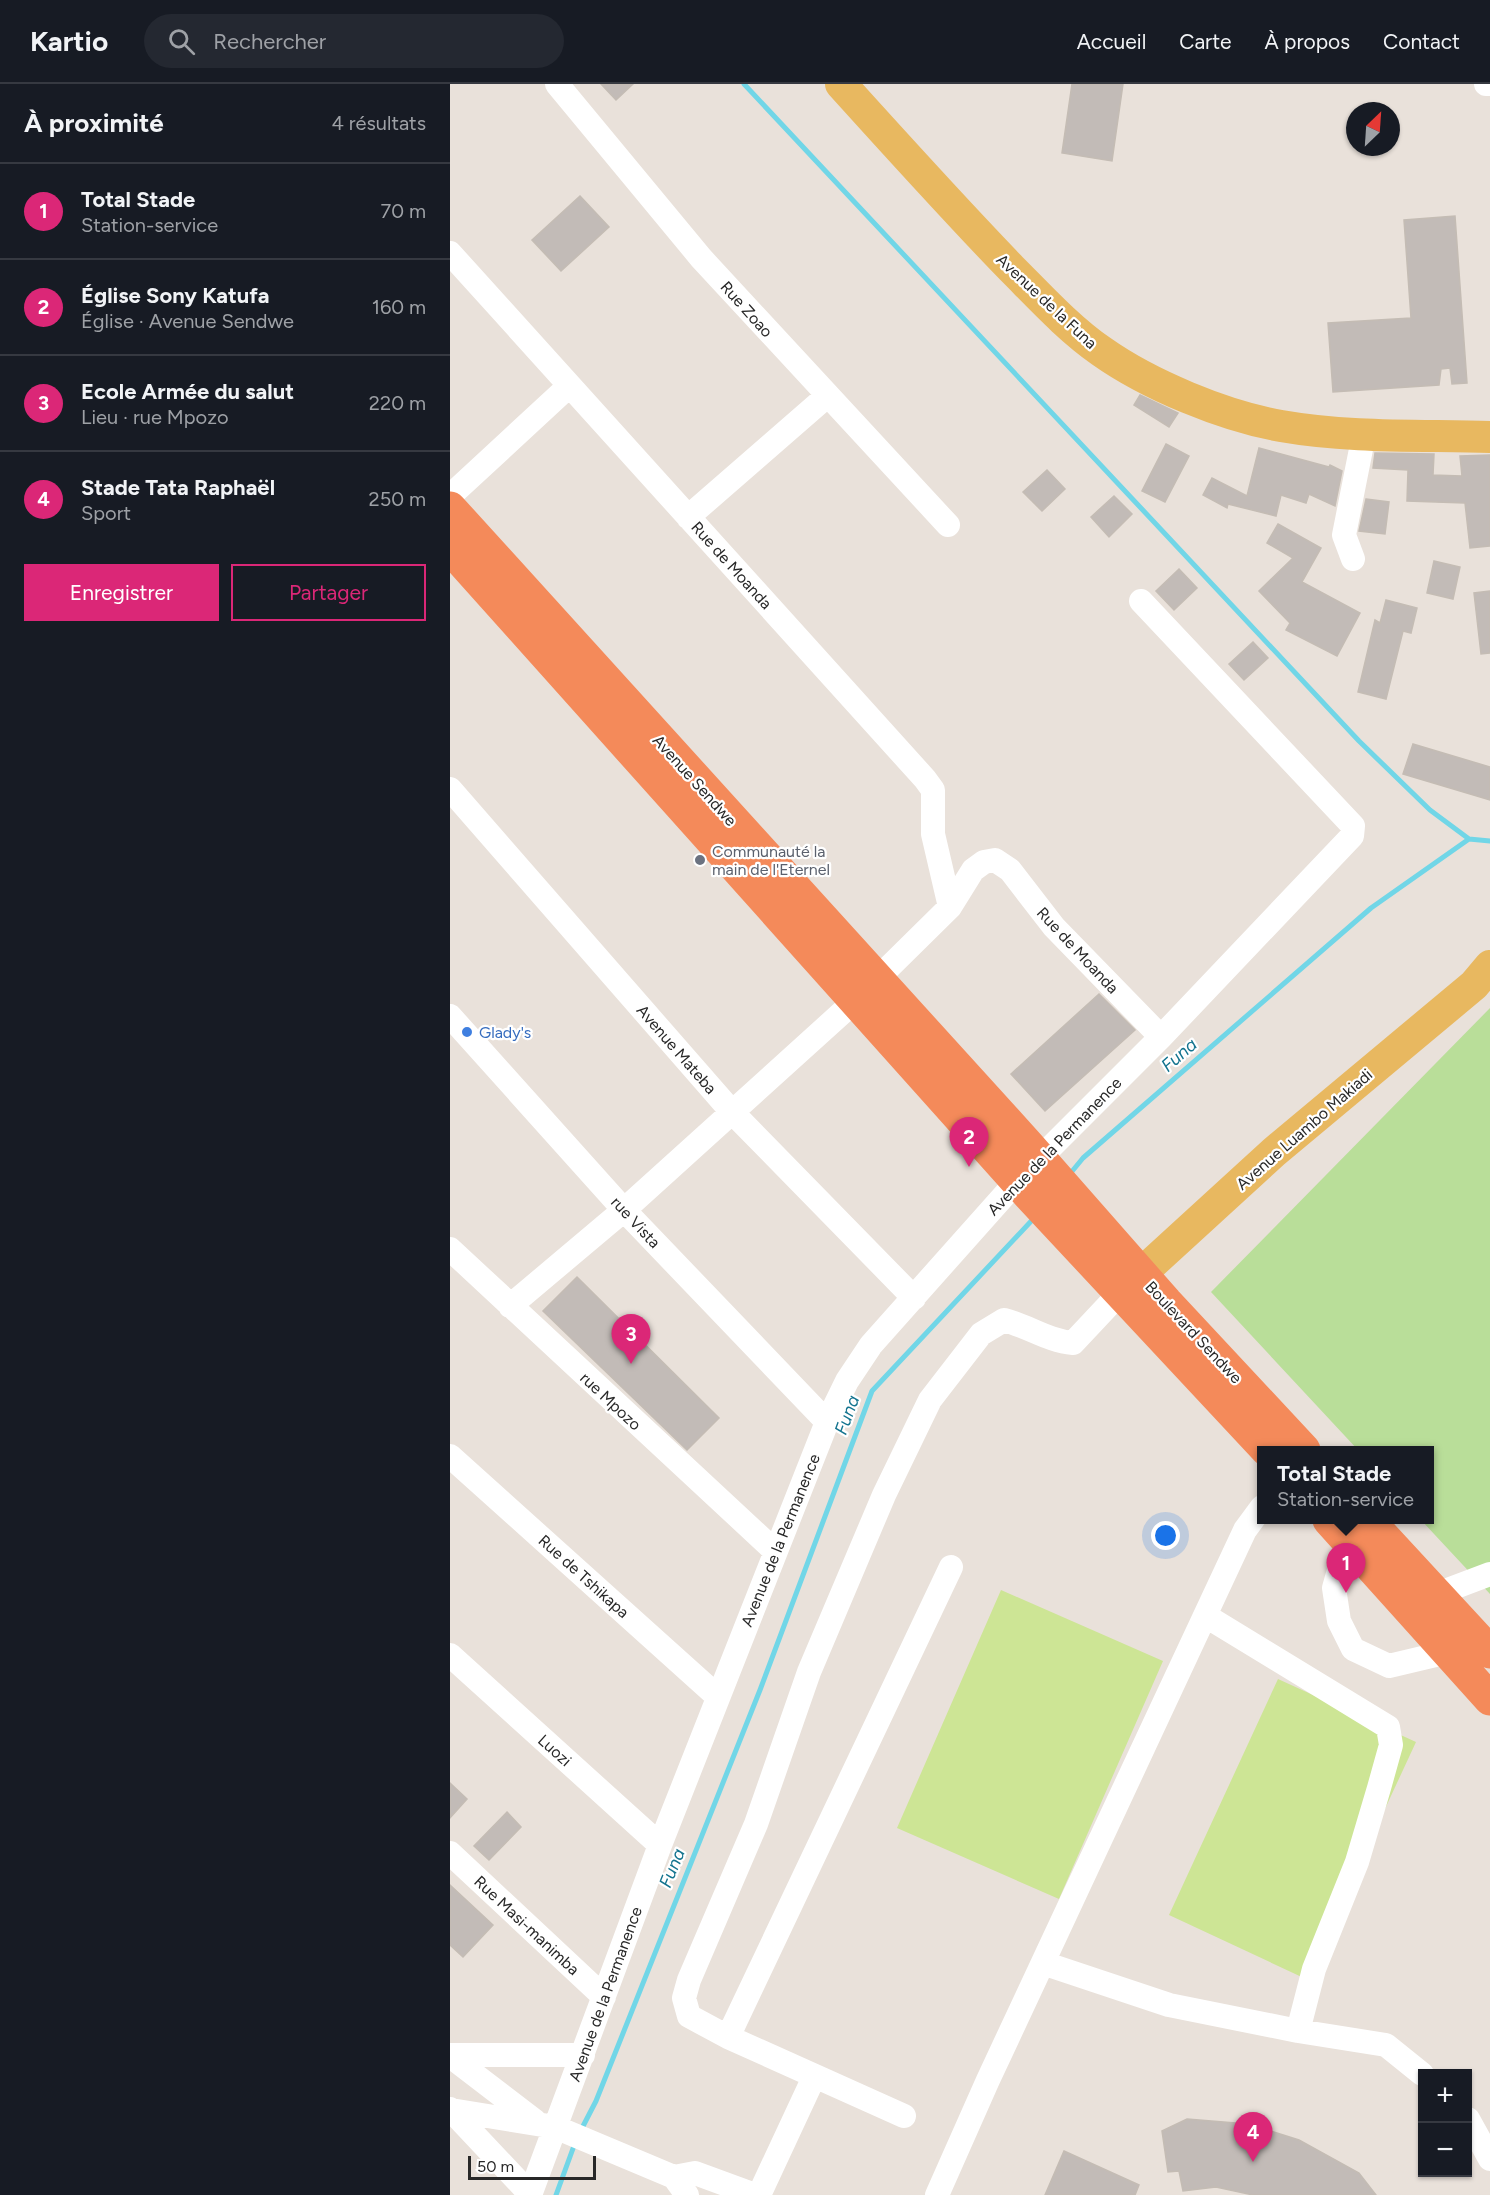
<!DOCTYPE html>
<html lang="fr">
<meta charset="utf-8">
<style>
:root{--surface:#171b24;--page:#242831;--text:#f1f3f6;--muted:#9ea1a6;--line:#363941;--accent:#db2777}
body{margin:0;font-family:Figtree,sans-serif;background:var(--page);color:var(--text)}
.controls{position:absolute;right:18px;bottom:18px;display:grid;overflow:hidden;border-radius:0px;box-shadow:0 2px 4px #0004}
.controls button{width:54px;height:54px;display:grid;place-items:center;padding:0;border:0;border-bottom:2px solid var(--line);background:var(--surface);color:var(--text);font:30px sans-serif}
.compass{position:absolute;left:896px;top:18px;width:54px;height:54px;border-radius:50%;background:var(--surface);box-shadow:0 2px 4px #0004;rotate:25deg}
.scale{position:absolute;left:18px;bottom:15px;width:128px;box-sizing:border-box;padding-left:6px;border:3px solid #282828;border-top:0;font-size:16px;line-height:21px;white-space:nowrap;color:#282828;-webkit-text-stroke:4px #fff;paint-order:stroke}
.you{position:absolute;left:716px;top:1452px;width:21px;height:21px;margin:-15px;border:4px solid #fff;border-radius:50%;background:#1a73e8;box-shadow:0 0 0 9px #1a73e833}
.badge{display:grid;place-items:center;width:39px;height:39px;border-radius:50%;background:var(--accent);color:#fff;font-size:20px;font-weight:700}
.pin{position:absolute;translate:-50% -50px;filter:drop-shadow(0 2px 3px #0008)}
.pin::after{content:'';position:absolute;top:32px;width:21px;height:18px;background:inherit;clip-path:polygon(0 0,100% 0,50% 100%)}
.popup{position:absolute;left:807px;top:1362px;width:177px;height:78px;box-sizing:border-box;display:grid;place-content:center;border-radius:0px;background:var(--surface);filter:drop-shadow(0 2px 4px #0005);font-size:20px;white-space:nowrap;color:var(--muted)}
.popup b{font-size:22px;color:var(--text)}
.popup::after{content:'';position:absolute;left:50%;top:100%;margin-left:-12px;border:12px solid transparent;border-top-color:var(--surface)}
.list{margin:0;padding:0;list-style:none}
h2{display:flex;justify-content:space-between;align-items:center;height:78px;margin:0;padding:0 24px;font-size:26px}
h2 small{font-size:20px;font-weight:400;color:var(--muted)}
.list li{display:grid;grid-template-columns:39px 1fr auto;gap:18px;align-items:center;box-sizing:border-box;height:96px;padding:0 24px;border-top:2px solid var(--line)}
.list b{display:block;font-size:22px;white-space:nowrap}
.list p{margin:0;font-size:20px;white-space:nowrap;color:var(--muted)}
.list em{font-size:20px;font-style:normal;color:var(--muted)}
.actions{display:flex;gap:12px;padding:18px 24px}
.actions a{flex:1;padding:14px 0;border:2px solid var(--accent);border-radius:0px;text-align:center;font-size:21px;color:var(--accent)}
.actions .main{background:var(--accent);color:#fff}
.icon{flex:none;width:33px;height:33px;fill:none;stroke:currentColor;stroke-width:2;stroke-linecap:round;stroke-linejoin:round}
.map{position:relative;flex:none;width:1040px;height:2111px;overflow:hidden}
header{display:flex;align-items:center;gap:36px;box-sizing:border-box;height:84px;padding:0 30px;background:var(--surface);border-bottom:2px solid var(--line)}
header strong{font-size:28px}
nav{display:flex;gap:33px;margin-inline-start:auto;font-size:21px}
.search{width:420px;height:54px;background:var(--page);display:flex;align-items:center;gap:15px;box-sizing:border-box;padding:0 21px;border-radius:33px;color:var(--muted);font-size:22px}
main{display:flex}
aside{flex:1;background:var(--surface)}
.map>svg:first-child{display:block}
.green{fill:#b9de99}
.pitch{fill:#cde595}
.lines{fill:none;stroke-linecap:round;stroke-linejoin:round}
.stream{stroke:#71d6e7;stroke-width:5}
.building{fill:#c2bbb7;stroke:#c4bcb4;stroke-width:1.5}
.minor{stroke:#fff;stroke-width:24}
.major{stroke:#e8b860;stroke-width:32}
.highway{stroke:#f48a5a;stroke-width:33}
.worship-dot{fill:#6b7280;stroke:#fff;stroke-width:2}
.shop-dot{fill:#3f7fe0;stroke:#fff;stroke-width:2}
.labels{text-anchor:middle;stroke-width:4.5;stroke-linejoin:round;paint-order:stroke}
.street-label{font-size:16px;fill:#282828;stroke:#fff}
.worship-label{font-size:16px;fill:#5b616d;stroke:#fff;text-anchor:start}
.shop-label{font-size:16px;fill:#366cbe;stroke:#fff;text-anchor:start}
.water-label{font-size:18px;font-style:italic;fill:#14748f;stroke:#fff}
</style>
<header>
<strong>Kartio</strong>
<div class="search"><svg class="icon" aria-label="search" viewBox="0 0 24 24"><circle cx="10" cy="10" r="6"/><path d="M15 15l6 6"/></svg>Rechercher</div>
<nav><a>Accueil</a><a>Carte</a><a>À propos</a><a>Contact</a></nav>
</header>
<main>
<aside>
<h2>À proximité<small>4 résultats</small></h2>
<ul class="list">
<li><span class="badge">1</span><div><b>Total Stade</b><p>Station-service</p></div><em>70 m</em></li>
<li><span class="badge">2</span><div><b>Église Sony Katufa</b><p>Église · Avenue Sendwe</p></div><em>160 m</em></li>
<li><span class="badge">3</span><div><b>Ecole Armée du salut</b><p>Lieu · rue Mpozo</p></div><em>220 m</em></li>
<li><span class="badge">4</span><div><b>Stade Tata Raphaël</b><p>Sport</p></div><em>250 m</em></li>
</ul>
<div class="actions"><a class="main">Enregistrer</a><a>Partager</a></div>
</aside>
<div class="map">
<svg width="1040" height="2111" viewBox="0 0 1040 2111">
<rect width="100%" height="100%" fill="#e9e1da"/>
<path class="green" d="M1040,924V1510L971,1436H980V1366H908L761,1208Z"/>
<path class="pitch" d="M551,1506L713,1577L609,1815L447,1744Z
M828,1595L966,1658L856,1895L719,1831Z"/>
<g class="lines">
<path class="stream" d="M294,0L909,657L980,726L1019,755
M619,1091L633,1074L921,824L1019,755L1040,757
M130,2048L146,2017L310,1606L422,1307L585,1133
M106,2111L125,2059"/>
</g>
<path class="building" d="M151,0H183L166,16Z
M622,0H673L662,77L612,69Z
M130,112L159,143L111,187L82,156Z
M1005,132L1017,299L1002,300L1000,284L991,285L989,301L883,308L878,239L961,234L954,136Z
M690,311L728,329L719,343L684,321Z
M716,360L739,372L715,418L692,407Z
M809,364L879,383L880,381L892,387L885,422L859,410L856,419L831,411L826,432L778,420L777,424L753,411L762,394L797,412Z
M925,369L984,370L983,391L1012,392L1010,372L1040,371V462L1020,464L1015,419L957,417L958,386L923,384Z
M597,386L615,405L592,427L573,408Z
M664,412L682,430L659,453L641,433Z
M916,415L939,418L935,450L909,447Z
M828,440L871,464L852,498L910,529L887,572L836,546L840,539L809,507L843,474L817,459Z
M984,477L1010,483L1003,515L977,509Z
M729,485L747,504L724,526L706,507Z
M1040,507V569L1031,570L1024,509Z
M936,516L967,524L961,549L953,547L936,615L908,608L925,536L930,539Z
M803,558L818,574L794,596L779,580Z
M963,660L1040,683V716L953,690Z
M649,910L685,946L595,1027L561,990Z
M127,1193L269,1334L237,1366L93,1227Z
M0,1699L17,1715L0,1734Z
M57,1728L71,1743L39,1776L24,1762Z
M0,1801L43,1841L13,1873L0,1861Z
M737,2035L798,2040L849,2056L909,2089L926,2111H803L766,2103L733,2107L729,2087L718,2088L712,2047Z
M614,2067L689,2101L685,2111H595Z"/>
<g class="lines">
<path class="minor" d="M107,0L251,174L498,441
M1036,0H1040
M0,169L475,695L483,706V750L500,823
M0,412L119,302
M238,433L377,312
M903,475L894,451L914,350
M0,705L282,1028L464,1214
M427,895L500,823L523,786L534,778L545,776L560,786L604,843L711,953
M0,932L174,1126L377,1338
M0,1165L325,1467
M60,1222L174,1126L405,917
M0,1372L268,1613
M897,1458L884,1504L889,1537L903,1565L939,1582L998,1568
M987,1510L1040,1490
M756,1532L938,1643L941,1661L929,1704L907,1778L864,1885L848,1947
M0,1571L210,1761
M0,1769L154,1913
M593,1879L719,1921L848,1947L936,1961L972,1990
M278,1953L501,1483
M0,1971H133
M0,1972L85,2037
M0,2025L81,2111
M1,2026L105,2043L224,2093
M454,2032L278,1953L239,1932L234,1914L239,1896L306,1740L359,1588L434,1411L480,1316L531,1250L554,1236C578,1242 598,1257 623,1259L669,1210
M1018,2035L1040,2075
M80,2111L210,1761L377,1338L397,1297L421,1261L568,1096L711,953L902,752L903,742L691,517
M237,2111L224,2093L245,2089L305,2111
M309,2111L364,1993
M487,2111L538,1996L795,1446L812,1423"/>
<path class="major" d="M391,0C447,62 503,124 561,184C590,213 618,244 651,267C699,301 774,332 831,342C899,354 971,351 1040,353
M672,1207L824,1068L1024,901L1040,882"/>
<path class="highway" d="M0,424L579,1062L716,1218L854,1366
M0,464L579,1111L817,1366
M879,1436L1040,1615
M918,1436L1040,1568"/>
</g>
<circle class="worship-dot" cx="250" cy="776" r="6"/>
<circle class="shop-dot" cx="17" cy="948" r="6"/>
<g class="labels">
<g class="street-label">
<text transform="translate(597 217) rotate(43)" y="6">Avenue de la Funa</text>
<text transform="translate(297 225) rotate(48)" y="6">Rue Zoao</text>
<text transform="translate(282 481) rotate(48)" y="6">Rue de Moanda</text>
<text transform="translate(245 696) rotate(48)" y="6">Avenue Sendwe</text>
<text transform="translate(628 866) rotate(47)" y="6">Rue de Moanda</text>
<text transform="translate(227 965) rotate(49)" y="6">Avenue Mateba</text>
<text transform="translate(854 1045) rotate(-41)" y="6">Avenue Luambo Makiadi</text>
<text transform="translate(604 1062) rotate(-46)" y="6">Avenue de la Permanence</text>
<text transform="translate(186 1138) rotate(47)" y="6">rue Vista</text>
<text transform="translate(744 1248) rotate(47)" y="6">Boulevard Sendwe</text>
<text transform="translate(161 1317) rotate(43)" y="6">rue Mpozo</text>
<text transform="translate(330 1456) rotate(-68)" y="6">Avenue de la Permanence</text>
<text transform="translate(134 1492) rotate(42)" y="6">Rue de Tshikapa</text>
<text transform="translate(105 1666) rotate(42)" y="6">Luozi</text>
<text transform="translate(77 1841) rotate(43)" y="6">Rue Masi-manimba</text>
<text transform="translate(155 1910) rotate(-70)" y="6">Avenue de la Permanence</text>
</g>
<g class="worship-label">
<text x="262" y="773">Communauté la<tspan x="262" dy="18">main de l'Eternel</tspan></text>
</g>
<g class="shop-label">
<text x="29" y="954">Glady's</text>
</g>
<g class="water-label">
<text transform="translate(729 971) rotate(-41)" y="6">Funa</text>
<text transform="translate(397 1331) rotate(-70)" y="6">Funa</text>
<text transform="translate(222 1784) rotate(-68)" y="6">Funa</text>
</g>
</g>
</svg>
<div class="controls">
<button>+</button>
<button>−</button>
</div>
<svg class="compass" viewBox="-18 -18 36 36"><path d="M0-13l5 13h-10z" fill="#e53935"/><path d="M0 13l5-13h-10z" fill="#9ea1a6"/></svg>
<div class="scale">50 m</div>
<div class="you"></div>
<div class="pin badge" style="left:896px;top:1509px">1</div>
<div class="popup"><b>Total Stade</b>Station-service</div>
<div class="pin badge" style="left:519px;top:1083px">2</div>
<div class="pin badge" style="left:181px;top:1280px">3</div>
<div class="pin badge" style="left:803px;top:2078px">4</div>
</div>
</main>
